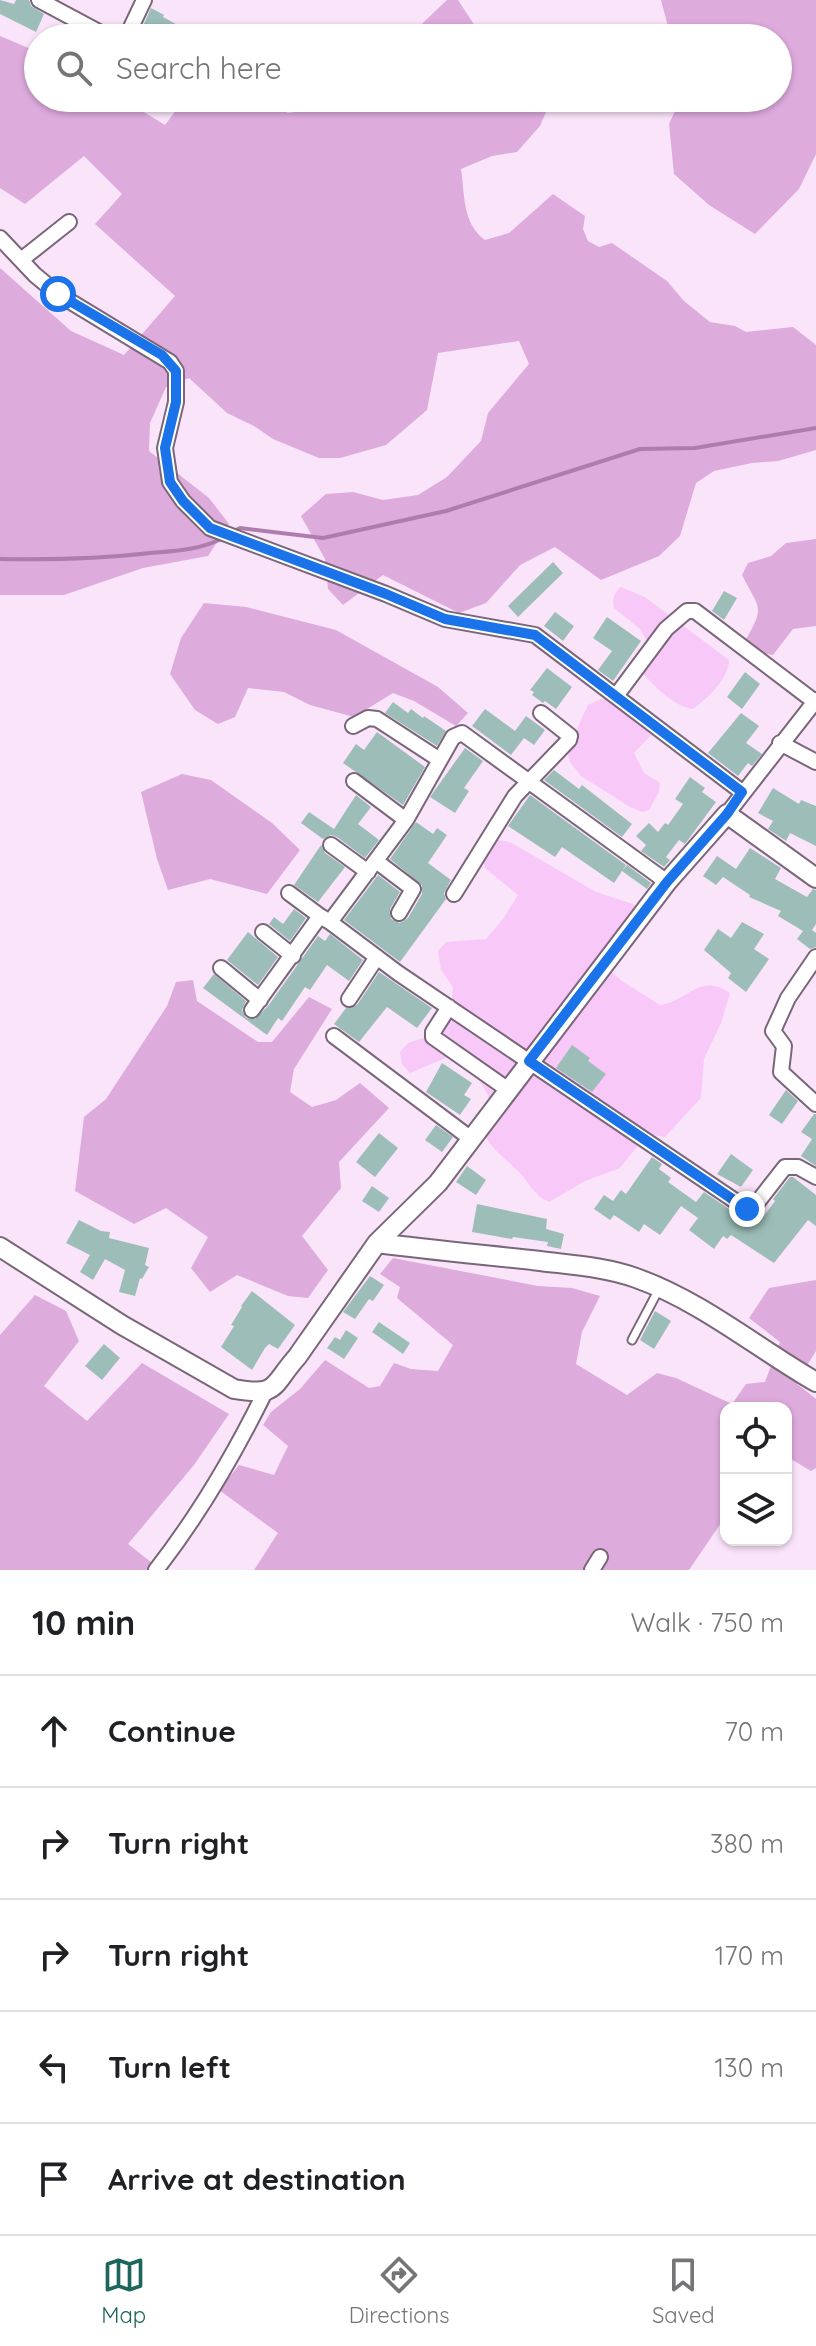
<!DOCTYPE html>
<meta charset="utf-8">
<style>
:root{--surface:#fff;--page:#f2f2f2;--text:#202124;--muted:#757577;--line:#e0e0e0;--accent:#1d665c}
body{margin:0;font-family:Quicksand,sans-serif;background:var(--page);color:var(--text)}
.controls{position:absolute;right:24px;bottom:24px;display:grid;overflow:hidden;border-radius:16px;box-shadow:0 2px 6px #0004}
.controls button{width:72px;height:72px;display:grid;place-items:center;padding:0;border:0;border-bottom:2px solid var(--line);background:var(--surface);color:var(--text);font:40px sans-serif}
.stop{position:absolute;width:24px;height:24px;margin:-18px;border:6px solid #1a73e8;border-radius:50%;background:#fff}
.stop.end{background:#1a73e8;border-color:#fff;box-shadow:0 2px 8px #0008}
.list{margin:0;padding:0;list-style:none}
h2{display:flex;justify-content:space-between;align-items:center;height:104px;margin:0;padding:0 32px;font-size:34px}
h2 small{font-size:26px;font-weight:400;color:var(--muted)}
.list li{display:grid;grid-template-columns:52px 1fr auto;gap:24px;align-items:center;box-sizing:border-box;height:112px;padding:0 32px;border-top:2px solid var(--line)}
.list b{display:block;font-size:30px;white-space:nowrap}
.list em{font-size:26px;font-style:normal;color:var(--muted)}
.icon{flex:none;width:44px;height:44px;fill:none;stroke:currentColor;stroke-width:2;stroke-linecap:round;stroke-linejoin:round}
.map{position:relative;flex:none;width:816px;height:1570px;overflow:hidden}
.search{position:absolute;background:var(--surface);box-shadow:0 2px 6px #0004;left:24px;right:24px;top:24px;height:88px;display:flex;align-items:center;gap:20px;box-sizing:border-box;padding:0 28px;border-radius:44px;color:var(--muted);font-size:30px}
.sheet{height:664px;background:var(--surface)}
nav{display:flex;justify-content:space-around;align-items:center;box-sizing:border-box;height:112px;border-top:2px solid var(--line);background:var(--surface);font-size:22px;color:var(--muted)}
nav a{display:grid;justify-items:center;gap:4px}
nav .on{color:var(--accent)}
.map>svg:first-child{display:block}
.green{fill:#f8c8f8}
.forest{fill:#deabdd}
.lines{fill:none;stroke-linecap:round;stroke-linejoin:round}
.stream{stroke:#ae7dae;stroke-width:4}
.building{fill:#9dbeb8}
.service-casing{stroke:#796679;stroke-width:11}
.minor-casing{stroke:#796679;stroke-width:18}
.tertiary-casing{stroke:#796679;stroke-width:22}
.service{stroke:#fff;stroke-width:7}
.minor{stroke:#fff;stroke-width:14}
.tertiary{stroke:#fff;stroke-width:18}
.route{stroke:#1a73e8;stroke-width:10}
</style>
<div class="map">
<svg width="816" height="1570" viewBox="0 0 816 1570">
<rect width="100%" height="100%" fill="#fae4fa"/>
<path class="green" d="M621,587L645,597L729,660C729,678 708,698 693,709C671,706 653,684 639,669L650,646L640,629L614,608C612,600 614,592 621,587Z
M601,699H607L651,735L634,753L644,773L660,783L659,792L649,810L642,812L630,807L581,776L570,762L568,755L580,722L588,705Z
M498,840L510,842L596,892L633,904L638,911C625,929 609,940 598,960L622,981L660,1005C688,1001 700,972 730,993L721,1023L704,1059L701,1098L665,1137L647,1134L620,1168L585,1181L549,1202C536,1196 531,1187 522,1175C510,1162 495,1153 486,1137C503,1102 479,1076 453,1055L410,1073L402,1064L400,1052L408,1043L444,1031L450,1020L453,987L441,970L438,951L446,942L486,939L503,919L518,895L485,868L482,859L488,849Z"/>
<path class="forest" d="M447,0H458L477,29L470,38H407Z
M661,0H816V154L799,189L755,234L709,205L674,174L669,124L681,98H778V38H671Z
M0,36L38,52V98H121L165,125L185,98H252L288,113L331,106L342,98H464L480,106L492,98H552L540,126L517,152L492,156L461,169C465,195 462,223 485,240L509,233L553,194L585,216L583,229L588,241L599,247L612,243L667,281L684,301L710,322L735,326L746,332L793,327L816,345V450L778,461L752,463L714,471L696,483L680,536L659,556L601,580L555,547L520,565L486,603L459,613L383,575L343,605L328,589L325,559L301,516L326,494L353,492L383,500L418,495L447,477L481,441L488,413L529,364L519,341L438,353L427,410L386,445L340,458H319L273,439L254,426L227,413L189,378L166,387L150,423L149,451L209,498L229,524L208,556L143,568L64,595H0V268L71,331L124,355L175,296L95,224L122,194L84,156L25,204L0,188Z
M816,539V626L793,629L773,655L760,653L745,641C766,605 759,609 742,575L748,563L771,556L786,543Z
M204,603L246,607L336,630L438,687L468,713L456,726L414,701L393,693L354,717L310,705L284,692L248,688L235,717L218,724L195,710L170,674L181,638Z
M182,774L211,780L272,823L300,850L267,894L210,879L168,890L157,859L141,792Z
M193,980L197,1001L258,1042H272L309,997L332,1009L294,1069L290,1092L312,1107L336,1100L360,1083L389,1108L339,1162L341,1188L302,1236L328,1270L308,1298L288,1296L237,1275L210,1292L191,1268L208,1237L166,1208L134,1224L75,1191L84,1117L106,1099L167,1006L176,982Z
M393,1258L538,1286L572,1288L600,1296L582,1332L576,1364L627,1395L657,1373L676,1378L732,1404L746,1384L765,1382L780,1342L749,1318L769,1288L816,1280V1351L796,1383L816,1399V1468L811,1471L786,1456V1408H726V1526L721,1523L689,1570H254L278,1533L219,1490L239,1465L274,1475L288,1446L263,1425L271,1412L300,1389L325,1360L369,1388L380,1386L394,1363L411,1369L438,1371L453,1345L397,1298L400,1287L380,1274Z
M35,1295L66,1311L79,1341L44,1386L87,1421L142,1363L229,1414L194,1465L128,1544L161,1570H0V1335Z"/>
<g class="lines">
<path class="stream" d="M234,531L240,528L323,538L446,511L640,449L695,448L816,428
M0,559C53,560 98,559 150,553C175,551 200,550 223,538"/>
</g>
<path class="building" d="M0,0L14,4L16,0H29L31,6L44,14L36,32L0,14Z
M151,8L164,15L163,17L201,38H145L139,35Z
M553,562L563,573L518,617L508,606Z
M724,591L737,598L724,620L712,611Z
M555,612L574,626L563,641L544,626Z
M607,617L641,641L613,681L598,670L612,651L593,638Z
M547,668L572,687L556,709L545,701L543,703L532,695L534,692L530,690Z
M745,672L760,684L742,709L727,697Z
M393,702L408,713L411,709L423,718L424,716L446,731L437,746L385,713Z
M485,709L515,731L526,716L545,730L534,745L524,738L511,755L472,726Z
M741,713L759,726L746,743L762,754L752,766L748,763L738,776L708,753Z
M377,732L425,767L403,805L343,763L356,744L364,750Z
M465,748L483,761L464,788L469,791L455,813L430,797Z
M554,770L579,789L582,785L632,824L622,837L544,780Z
M690,777L705,788L702,792L716,802L685,844L679,840L666,857L670,860L664,867L641,851L646,845L636,836L649,823L658,832L665,823L668,825L683,804L675,799Z
M773,788L799,804L801,800L816,806V846L790,833L786,841L768,829L773,821L758,813Z
M356,795L371,807L358,824L379,840L365,858L337,837L331,835L323,839L301,823L309,812L334,829Z
M530,795L626,865L622,871L627,865L651,883L647,889L622,871L614,883L562,847L555,857L508,826Z
M416,822L433,834L437,828L447,835L428,863L451,880L444,893L446,899L400,962L344,920L378,875L400,892L390,909L391,919L400,923L408,918L422,894V885L390,859Z
M321,845L325,853L345,867L318,902L294,885Z
M750,848L781,868L775,879L807,897L813,889L816,890V924L812,930L816,933V947L810,949L797,939L803,931L778,916L781,911L749,897L750,895L723,877L716,885L703,876L717,856L736,869Z
M294,909L306,918L290,941L269,924L274,917L283,924Z
M742,922L764,934L754,949L769,959L746,992L728,978L731,973L704,950L718,929L731,938Z
M248,932L278,957L258,985L227,960Z
M330,934L363,960L349,981L327,965L310,990L305,987L282,1021L278,1018L267,1035L203,988L214,974L246,1001L242,1010L246,1018L255,1019L268,1006L318,936L325,941Z
M379,972L432,1008L417,1028L387,1007L359,1042L334,1024L346,1008L357,1005Z
M572,1045L590,1058L588,1061L606,1074L592,1092L556,1068Z
M442,1063L472,1083L464,1095L471,1099L460,1115L426,1092Z
M786,1090L798,1101L782,1124L769,1115Z
M814,1114H816V1166L801,1156L812,1139L801,1132Z
M436,1125L453,1137L442,1152L425,1140Z
M379,1133L398,1148L375,1177L356,1162Z
M731,1154L753,1170L741,1187L717,1174Z
M652,1157L662,1164L659,1169L671,1178L668,1182L696,1202L704,1192L751,1224L753,1221L758,1224L775,1201L773,1199L790,1177H793L816,1195V1226L808,1220L774,1263L731,1235L727,1239L723,1236L714,1249L689,1230L698,1218L681,1206L660,1235L644,1224L639,1232L614,1215L610,1220L594,1209L604,1195L613,1201L621,1190L626,1194Z
M467,1166L486,1180L476,1195L456,1182Z
M372,1186L389,1198L379,1212L362,1201Z
M477,1204L547,1219L546,1229L564,1234L561,1249L547,1246L548,1242L513,1237L512,1239L472,1232Z
M79,1220L101,1231L110,1232L109,1238L149,1248L145,1265L149,1267L142,1279L140,1278L135,1296L119,1292L125,1270L105,1259L93,1280L80,1272L90,1255L66,1243Z
M370,1276L384,1285L373,1301L369,1299L355,1319L343,1312Z
M252,1291L295,1325L278,1349L269,1344L265,1348L252,1370L221,1347L234,1326L231,1325L242,1307L241,1306Z
M655,1311L671,1321L654,1349L640,1340Z
M379,1322L410,1343L403,1354L372,1332Z
M346,1330L358,1338L344,1359L327,1348L335,1337L340,1340Z
M104,1344L120,1358L102,1380L85,1366Z"/>
<g class="lines">
<defs>
<path id="service" d="M632,1340L659,1289"/>
<path id="minor" d="M39,0L110,38
M126,38L144,0
M0,238L35,275L58,294L170,362L176,371V402L165,448L170,482L183,501L210,528L386,594L445,619L535,635L742,792
M21,260L69,222
M616,696L666,629L687,611H695L815,702
M353,726L368,718L377,719L440,760
M780,743L816,762
M354,781L406,820
M727,814L816,700
M331,845L368,872
M376,861L413,889L399,913
M667,882L462,733L453,737L406,820L330,922L398,973L747,1209L753,1208L785,1167H798L816,1177
M289,893L320,916
M454,894L515,796L569,740L570,736L541,713
M263,932L293,956
M816,957L788,998L773,1031L784,1046L781,1072L816,1104
M221,968L260,1000
M349,999L377,957
M449,1007L433,1032V1037L507,1089
M252,1010L320,916L330,922
M334,1036L470,1138
M156,1570C199,1515 234,1455 265,1392
M592,1570L600,1557"/>
<path id="tertiary" d="M377,1243L438,1183L667,882L727,814L816,878
M0,1247L122,1325L234,1389C279,1397 271,1386 297,1357L377,1243C431,1250 486,1255 540,1261C572,1265 606,1267 636,1278C701,1301 757,1348 816,1382"/>
</defs>
<use href="#service" class="service-casing"/>
<use href="#minor" class="minor-casing"/>
<use href="#tertiary" class="tertiary-casing"/>
<use href="#service" class="service"/>
<use href="#minor" class="minor"/>
<use href="#tertiary" class="tertiary"/>
</g>
<g class="lines">
<path class="route" d="M58,294L162,355L176,371V402L165,448L170,482L183,501L210,528L386,594L445,619L535,635L742,792L727,814L667,882L529,1061L747,1209"/>
</g>
</svg>
<div class="controls">
<button><svg class="icon" aria-label="locate" viewBox="0 0 24 24"><circle cx="12" cy="12" r="6"/><path d="M12 2v4M12 18v4M2 12h4M18 12h4"/></svg></button>
<button><svg class="icon" aria-label="layers" viewBox="0 0 24 24"><path d="M12 4l9 5-9 5-9-5zM3 14l9 5 9-5"/></svg></button>
</div>
<div class="stop" style="left:58px;top:294px"></div>
<div class="stop end" style="left:747px;top:1209px"></div>
<div class="search"><svg class="icon" aria-label="search" viewBox="0 0 24 24"><circle cx="10" cy="10" r="6"/><path d="M15 15l6 6"/></svg>Search here</div>
</div>
<section class="sheet">
<h2>10 min<small>Walk · 750 m</small></h2>
<ul class="list">
<li><svg class="icon" aria-label="ahead" viewBox="0 0 24 24"><path d="M12 20V5M6 11l6-6 6 6"/></svg><div><b>Continue</b></div><em>70 m</em></li>
<li><svg class="icon" aria-label="right" viewBox="0 0 24 24"><path d="M7 20v-9h11M14 6l5 5-5 5"/></svg><div><b>Turn right</b></div><em>380 m</em></li>
<li><svg class="icon" aria-label="right" viewBox="0 0 24 24"><path d="M7 20v-9h11M14 6l5 5-5 5"/></svg><div><b>Turn right</b></div><em>170 m</em></li>
<li><svg class="icon" aria-label="left" viewBox="0 0 24 24"><path d="M17 20v-9H6M10 6l-5 5 5 5"/></svg><div><b>Turn left</b></div><em>130 m</em></li>
<li><svg class="icon" aria-label="arrive" viewBox="0 0 24 24"><path d="M6 21V4h12l-3 4 3 4H6"/></svg><div><b>Arrive at destination</b></div></li>
</ul>
</section>
<nav>
<a class="on"><svg class="icon" aria-label="map" viewBox="0 0 24 24"><path d="M3 6l6-2 6 2 6-2v14l-6 2-6-2-6 2zM9 4v14M15 6v14"/></svg>Map</a>
<a><svg class="icon" aria-label="directions" viewBox="0 0 24 24"><path d="M12 3l9 9-9 9-9-9zM9 14v-3h6M13 9l2 2-2 2"/></svg>Directions</a>
<a><svg class="icon" aria-label="saved" viewBox="0 0 24 24"><path d="M7 4h10v16l-5-4-5 4z"/></svg>Saved</a>
</nav>
